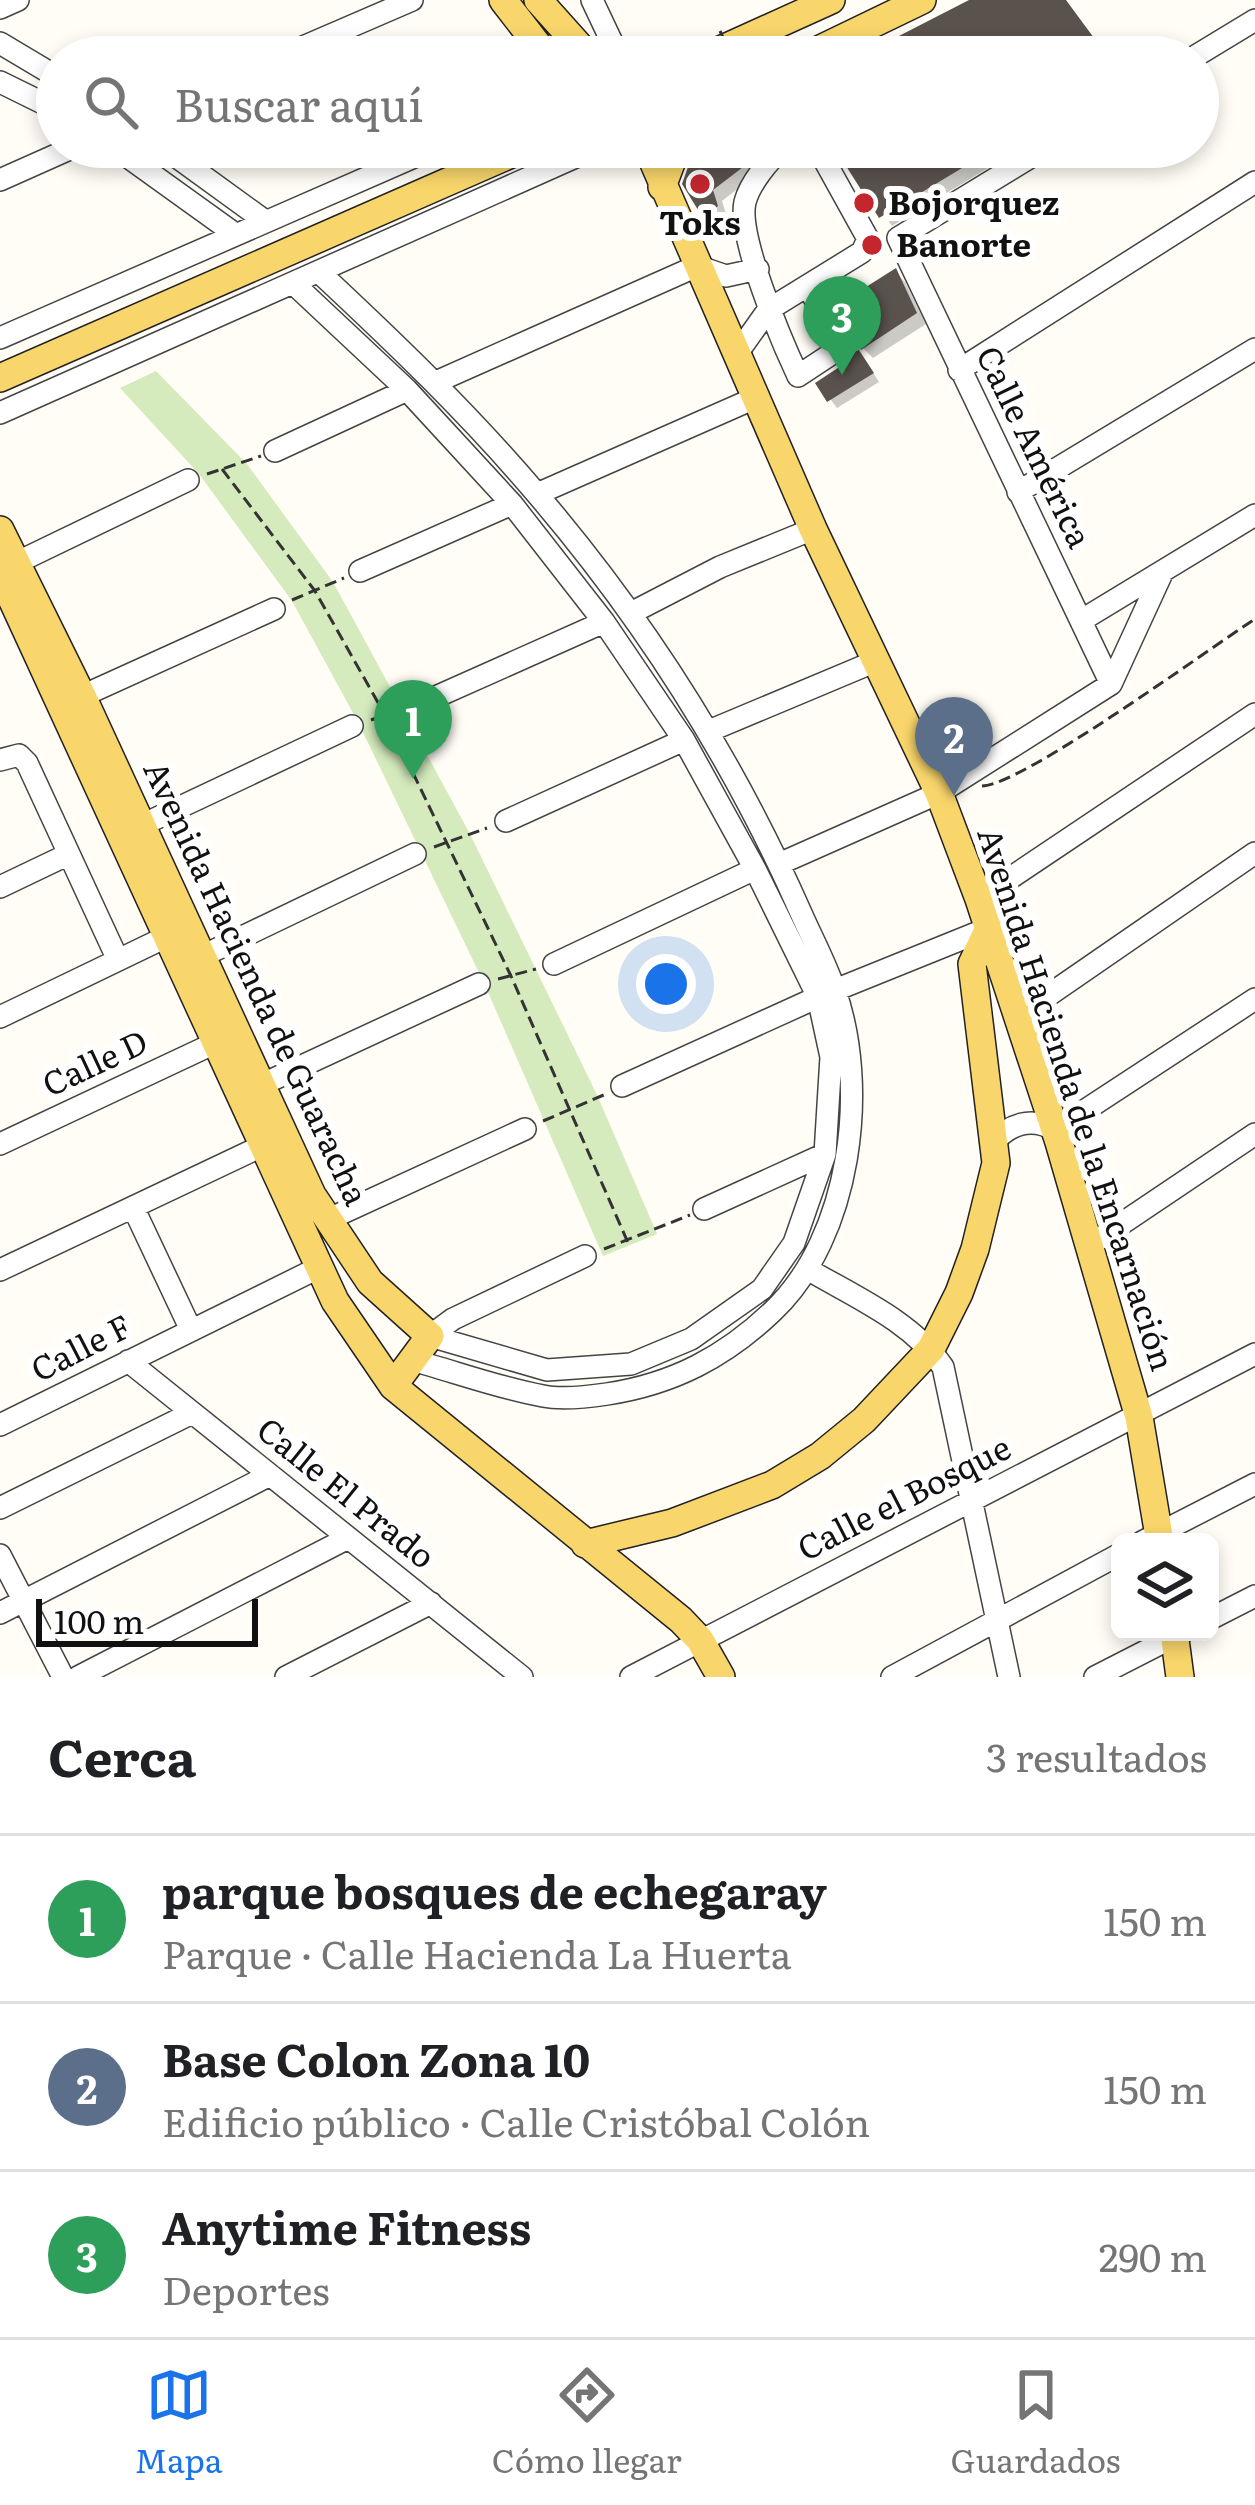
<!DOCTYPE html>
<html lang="es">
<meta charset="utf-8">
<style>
:root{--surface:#fff;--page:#f2f2f2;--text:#202124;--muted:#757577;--line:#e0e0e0;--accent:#1a73e8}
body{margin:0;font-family:Literata,serif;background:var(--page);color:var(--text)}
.controls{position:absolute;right:36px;bottom:36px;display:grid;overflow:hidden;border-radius:18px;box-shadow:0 6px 18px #0003}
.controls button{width:108px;height:108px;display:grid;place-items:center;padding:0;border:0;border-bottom:3px solid var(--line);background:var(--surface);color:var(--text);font:60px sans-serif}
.scale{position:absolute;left:36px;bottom:30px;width:222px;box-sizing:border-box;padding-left:12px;border:6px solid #111;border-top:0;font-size:33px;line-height:42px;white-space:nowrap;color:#111;-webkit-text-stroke:9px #fff;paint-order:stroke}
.you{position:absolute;left:666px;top:984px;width:42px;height:42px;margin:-30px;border:9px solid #fff;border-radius:50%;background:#1a73e8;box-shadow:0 0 0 18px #1a73e833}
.badge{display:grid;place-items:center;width:78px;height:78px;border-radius:50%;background:var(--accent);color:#fff;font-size:39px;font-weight:700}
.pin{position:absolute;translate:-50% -99px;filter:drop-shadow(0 3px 6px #0008)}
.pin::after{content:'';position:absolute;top:63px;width:42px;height:36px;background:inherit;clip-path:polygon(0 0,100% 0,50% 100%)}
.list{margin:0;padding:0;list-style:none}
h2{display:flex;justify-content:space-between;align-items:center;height:156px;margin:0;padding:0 48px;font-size:51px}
h2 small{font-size:39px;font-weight:400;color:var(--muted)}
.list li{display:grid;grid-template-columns:78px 1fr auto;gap:36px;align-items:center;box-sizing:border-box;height:168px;padding:0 48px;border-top:3px solid var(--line)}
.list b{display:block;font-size:45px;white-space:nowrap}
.list p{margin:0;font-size:39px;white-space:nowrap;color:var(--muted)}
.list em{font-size:39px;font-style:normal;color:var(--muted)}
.icon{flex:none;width:66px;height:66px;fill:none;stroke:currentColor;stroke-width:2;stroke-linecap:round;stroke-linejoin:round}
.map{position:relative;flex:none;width:1255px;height:1677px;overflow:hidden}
.search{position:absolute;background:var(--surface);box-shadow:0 6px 18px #0003;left:36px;right:36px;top:36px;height:132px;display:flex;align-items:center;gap:30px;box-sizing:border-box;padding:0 42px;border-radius:66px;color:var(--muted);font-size:45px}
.sheet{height:660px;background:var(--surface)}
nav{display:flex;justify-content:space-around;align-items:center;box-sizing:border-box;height:168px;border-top:3px solid var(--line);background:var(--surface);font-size:33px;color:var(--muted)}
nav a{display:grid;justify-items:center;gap:6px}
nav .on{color:var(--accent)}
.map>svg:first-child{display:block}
.green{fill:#d5ebbd}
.shadow{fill:#0003}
.building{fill:#5a524d}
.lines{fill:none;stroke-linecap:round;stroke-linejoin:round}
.minor-casing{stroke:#444;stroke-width:24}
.major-casing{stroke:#222;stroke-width:30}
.path{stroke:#333;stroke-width:3;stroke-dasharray:12 6;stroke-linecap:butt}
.minor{stroke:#fff;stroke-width:21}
.major{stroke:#f9d66b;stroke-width:27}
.path-bridge{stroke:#333;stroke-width:3;stroke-dasharray:12 6;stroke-linecap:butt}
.poi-dot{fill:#c4262e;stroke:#fff;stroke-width:4.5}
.labels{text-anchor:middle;stroke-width:12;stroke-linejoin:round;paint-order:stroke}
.poi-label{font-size:33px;font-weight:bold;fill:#111;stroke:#fff;text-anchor:start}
.street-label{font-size:33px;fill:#111;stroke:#fff}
</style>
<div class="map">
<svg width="1255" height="1677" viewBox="0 0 1255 1677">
<rect width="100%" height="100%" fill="#fffdf5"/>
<path class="green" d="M156,371L247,464L333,582L470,834L598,1097L657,1234L603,1256L484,983L359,724L292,601L199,474L120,388Z"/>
<path class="shadow" d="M697,147H744L759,172L722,201L727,217L715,227L686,183Z
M837,147H1023L892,226Z
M895,272L905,282L926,324L873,358L863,348Z
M864,358L879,382L837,408L819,384Z"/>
<path class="building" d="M969,0H1066L1108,57H858Z
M695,147H744L751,161L713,190L718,206L703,218L682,184Z
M834,147H997L879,218Z
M896,268L917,313L861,350L836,306Z
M857,347L874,373L827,402L815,383L850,360Z"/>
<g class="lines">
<defs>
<path id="minor" d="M592,0L619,57
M0,8L18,0
M0,43L57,77
M280,57L412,0
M1194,57L1255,20
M0,82L57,110
M114,147L235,234
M163,147L265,221
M784,147C769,160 750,183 745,202C737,236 782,342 798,376L842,347L808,287
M1047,147L898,238L1111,684
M0,180L74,147
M320,273C395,343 469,414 536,493C644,619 734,761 801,913C812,938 825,962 834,988C870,1087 851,1237 773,1311C725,1357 673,1384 607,1394C587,1397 563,1400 543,1396C499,1388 456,1372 412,1360
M294,284L407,390L512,504L604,622L684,740L755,869L818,997L831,1057L825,1154L794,1243L762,1289L691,1339L631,1364L547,1370L430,1336
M0,338L437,147
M736,355L768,310L862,252L868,239L817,147
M959,370L1255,182
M436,382L697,266L726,276L758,269
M0,413L598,147
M275,451L407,390
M1018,492L1255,349
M537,494L755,398
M18,562L188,480
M360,571L512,504
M631,613L720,567L813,529
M1082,620L1255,515
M429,700L604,622
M69,702L274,609
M709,731L876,661
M0,760L19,755L27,763L118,960
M506,821L684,740
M140,826L352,726
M779,864L939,793L1111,684L1163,571
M0,887L69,854
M979,899L1255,714
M188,963L415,854
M554,964L755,869
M0,1017L168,936
M1017,1017L1255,853
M261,1085L479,984
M622,1086L818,997L989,928
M0,1144L217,1042
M992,1144C1009,1124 1031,1116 1055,1130L1255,999
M133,1207L191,1330
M704,1209L825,1154
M327,1220L525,1129
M1090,1245L1255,1134
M0,1270L264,1145
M809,1270C855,1297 913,1322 943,1367L1009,1677
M430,1336L453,1319L585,1256
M128,1361L522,1677
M0,1425L320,1267
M0,1508L192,1413
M1142,1542L1255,1484
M0,1555L63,1677
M0,1613L270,1475
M1210,1619L1255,1596
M78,1677L348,1538
M286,1677L431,1603
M631,1677L1255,1354
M892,1677L1120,1554
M1095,1677L1183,1632"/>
<path id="major" d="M503,0L547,57
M538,0L589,57
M705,57L831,0
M804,57L922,0
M647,147L813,529L939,793L979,899L1059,1142L1139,1417L1160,1542
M662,187L677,147
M0,378L527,147
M0,530L82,696L312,1195L370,1282L430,1336L393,1386
M0,573L335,1301L393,1386L681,1620L700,1640L721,1677
M585,1544L672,1523L772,1485L820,1456L864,1420L931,1349L959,1293L975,1249L996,1163L972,964L989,928
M1174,1632L1180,1677"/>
</defs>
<use href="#minor" class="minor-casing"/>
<use href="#major" class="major-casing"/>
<path class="path" d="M222,469L315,591L385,715L511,976L629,1245
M207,474L261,456
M292,600L344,578
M371,720L413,705
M982,786C1021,786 1210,648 1255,619
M434,847L487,828
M498,979L536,969
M543,1121L606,1094
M604,1249L690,1215"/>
<use href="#minor" class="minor"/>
<use href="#major" class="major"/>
<path class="path-bridge" d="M720,31L732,57"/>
</g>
<g class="poi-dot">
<circle cx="700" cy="184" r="12"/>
<circle cx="864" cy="203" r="12"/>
<circle cx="872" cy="245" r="12"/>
</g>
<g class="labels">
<g class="poi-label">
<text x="888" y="215">Bojorquez</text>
<text x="700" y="235" text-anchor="middle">Toks</text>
<text x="896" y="257">Banorte</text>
</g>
<g class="street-label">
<text transform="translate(1034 447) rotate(64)" y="12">Calle América</text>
<text transform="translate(256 983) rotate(65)" y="12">Avenida Hacienda de Guaracha</text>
<text transform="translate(95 1063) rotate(-25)" y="12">Calle D</text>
<text transform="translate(1076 1099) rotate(72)" y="12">Avenida Hacienda de la Encarnación</text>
<text transform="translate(81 1348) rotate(-27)" y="12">Calle F</text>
<text transform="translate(346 1493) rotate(39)" y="12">Calle El Prado</text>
<text transform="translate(904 1498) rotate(-27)" y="12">Calle el Bosque</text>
</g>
</g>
</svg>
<div class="controls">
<button><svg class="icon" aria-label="layers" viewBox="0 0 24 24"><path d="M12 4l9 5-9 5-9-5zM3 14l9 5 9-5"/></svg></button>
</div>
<div class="scale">100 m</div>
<div class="you"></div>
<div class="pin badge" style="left:413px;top:779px;background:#2e9e5b">1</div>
<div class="pin badge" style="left:954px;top:796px;background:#5c6f8a">2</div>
<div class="pin badge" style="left:842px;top:375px;background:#2e9e5b">3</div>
<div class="search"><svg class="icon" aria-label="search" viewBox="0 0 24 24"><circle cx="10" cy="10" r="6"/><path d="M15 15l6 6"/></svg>Buscar aquí</div>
</div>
<section class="sheet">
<h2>Cerca<small>3 resultados</small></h2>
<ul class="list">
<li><span class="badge" style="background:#2e9e5b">1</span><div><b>parque bosques de echegaray</b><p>Parque · Calle Hacienda La Huerta</p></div><em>150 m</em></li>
<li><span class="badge" style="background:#5c6f8a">2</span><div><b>Base Colon Zona 10</b><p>Edificio público · Calle Cristóbal Colón</p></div><em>150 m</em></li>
<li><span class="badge" style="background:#2e9e5b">3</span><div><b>Anytime Fitness</b><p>Deportes</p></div><em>290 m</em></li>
</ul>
</section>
<nav>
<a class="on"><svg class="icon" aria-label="map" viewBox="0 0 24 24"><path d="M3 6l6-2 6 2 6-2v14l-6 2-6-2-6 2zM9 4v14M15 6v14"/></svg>Mapa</a>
<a><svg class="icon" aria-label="directions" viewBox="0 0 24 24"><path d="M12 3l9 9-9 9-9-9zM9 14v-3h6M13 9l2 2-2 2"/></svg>Cómo llegar</a>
<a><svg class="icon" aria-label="saved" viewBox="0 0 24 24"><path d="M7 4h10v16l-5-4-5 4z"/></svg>Guardados</a>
</nav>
